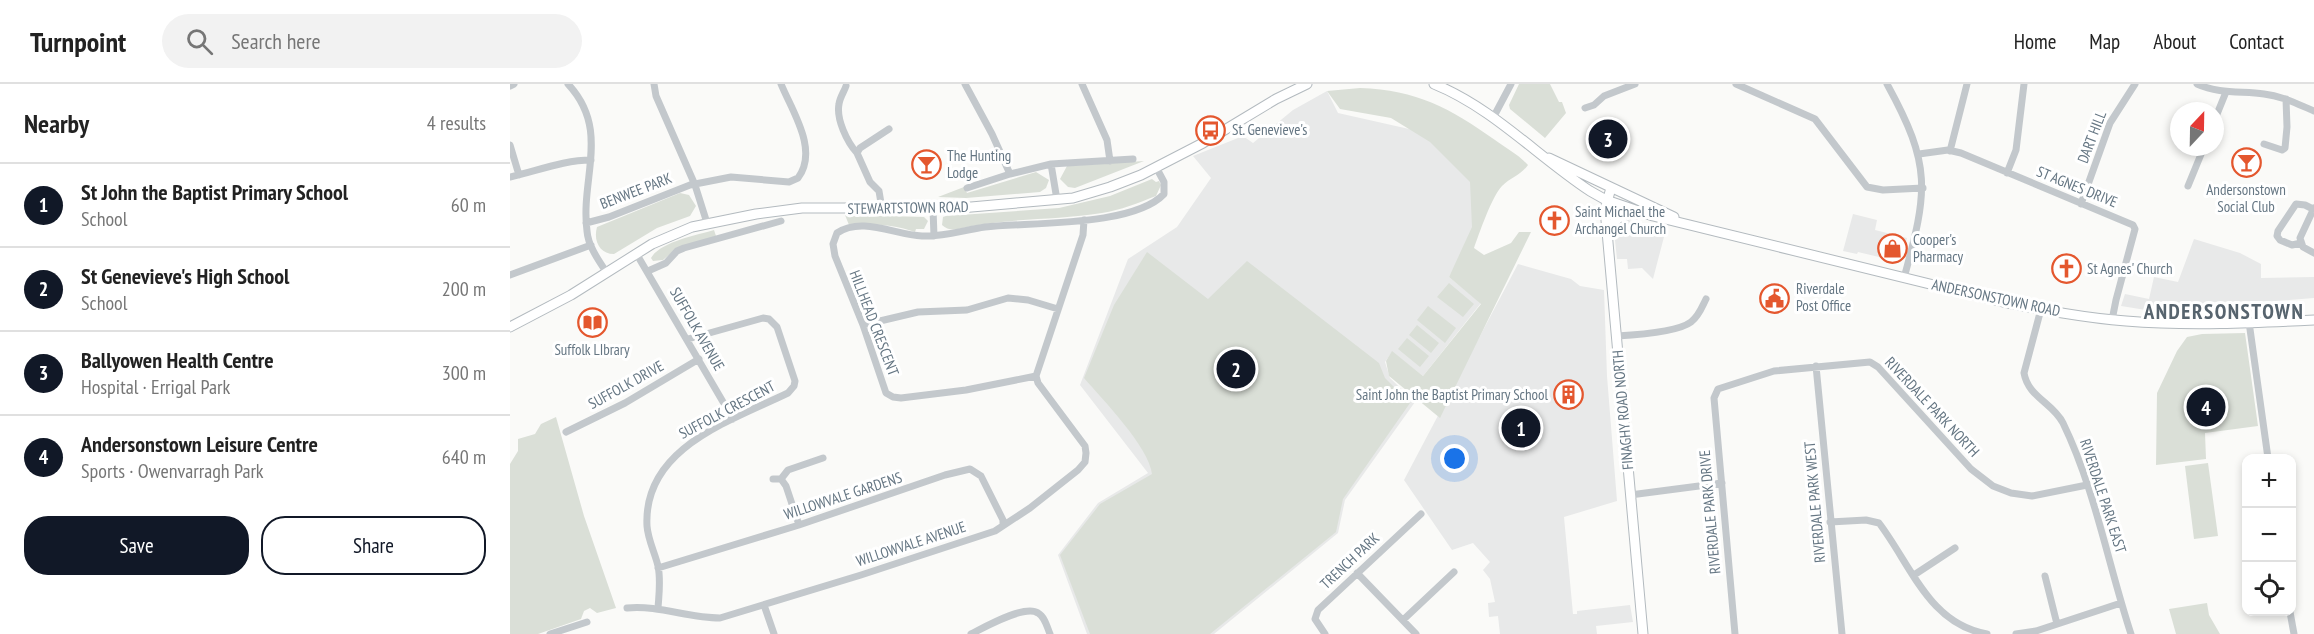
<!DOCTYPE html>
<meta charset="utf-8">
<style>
:root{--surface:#fff;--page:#f2f2f2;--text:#222;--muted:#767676;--line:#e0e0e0;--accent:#111827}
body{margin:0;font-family:"PT Sans Narrow",sans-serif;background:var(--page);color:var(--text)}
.controls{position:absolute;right:18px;bottom:18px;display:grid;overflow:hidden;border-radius:12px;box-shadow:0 3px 9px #0003}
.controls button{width:54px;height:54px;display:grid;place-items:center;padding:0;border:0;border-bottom:2px solid var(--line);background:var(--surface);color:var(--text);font:30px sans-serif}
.compass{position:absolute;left:1660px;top:18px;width:54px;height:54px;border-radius:50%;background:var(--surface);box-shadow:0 3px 9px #0003;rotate:22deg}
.you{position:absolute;left:945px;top:375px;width:21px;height:21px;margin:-15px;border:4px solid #fff;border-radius:50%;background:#1a73e8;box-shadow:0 0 0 9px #1a73e833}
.badge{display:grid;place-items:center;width:39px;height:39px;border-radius:50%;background:var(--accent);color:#fff;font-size:20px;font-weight:700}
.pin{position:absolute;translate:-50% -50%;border:3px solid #fff;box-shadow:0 2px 6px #0006}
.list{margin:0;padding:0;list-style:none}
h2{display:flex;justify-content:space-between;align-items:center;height:78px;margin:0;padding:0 24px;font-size:26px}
h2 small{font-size:20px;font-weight:400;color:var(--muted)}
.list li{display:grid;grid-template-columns:39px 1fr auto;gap:18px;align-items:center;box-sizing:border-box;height:84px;padding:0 24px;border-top:2px solid var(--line)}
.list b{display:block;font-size:22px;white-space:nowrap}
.list p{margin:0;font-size:20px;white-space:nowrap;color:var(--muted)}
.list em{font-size:20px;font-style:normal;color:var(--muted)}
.actions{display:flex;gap:12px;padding:18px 24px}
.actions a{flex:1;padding:14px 0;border:2px solid var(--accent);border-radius:24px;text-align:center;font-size:21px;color:var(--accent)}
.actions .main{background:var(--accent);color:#fff}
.icon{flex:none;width:33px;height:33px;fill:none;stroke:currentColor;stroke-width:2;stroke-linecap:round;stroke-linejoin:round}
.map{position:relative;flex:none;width:1804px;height:550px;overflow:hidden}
header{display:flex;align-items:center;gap:36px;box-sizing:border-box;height:84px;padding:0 30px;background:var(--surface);border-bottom:2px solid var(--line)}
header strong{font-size:28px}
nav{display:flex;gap:33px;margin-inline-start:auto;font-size:21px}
.search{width:420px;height:54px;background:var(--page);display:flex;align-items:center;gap:15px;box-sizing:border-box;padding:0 21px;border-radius:33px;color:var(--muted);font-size:22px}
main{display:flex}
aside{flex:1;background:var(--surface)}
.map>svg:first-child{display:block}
.built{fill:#e8e9e9}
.green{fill:#dadfd7}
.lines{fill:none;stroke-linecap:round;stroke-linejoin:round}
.secondary-casing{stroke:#b3babf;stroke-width:11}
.street{stroke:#c3c8cc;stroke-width:7}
.secondary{stroke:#fff;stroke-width:9}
.labels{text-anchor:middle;stroke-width:6;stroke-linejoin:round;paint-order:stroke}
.poi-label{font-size:15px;fill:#657683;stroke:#fff;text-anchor:start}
.street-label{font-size:15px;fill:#657683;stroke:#fff}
.district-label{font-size:21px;font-weight:bold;letter-spacing:1.5px;fill:#57646e;stroke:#fff}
</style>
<header>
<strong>Turnpoint</strong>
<div class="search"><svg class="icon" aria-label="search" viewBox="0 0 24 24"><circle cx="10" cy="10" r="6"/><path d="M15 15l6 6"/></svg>Search here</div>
<nav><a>Home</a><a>Map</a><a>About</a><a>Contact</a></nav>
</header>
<main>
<aside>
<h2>Nearby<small>4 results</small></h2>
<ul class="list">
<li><span class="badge">1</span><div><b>St John the Baptist Primary School</b><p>School</p></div><em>60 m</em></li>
<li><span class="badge">2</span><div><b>St Genevieve's High School</b><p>School</p></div><em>200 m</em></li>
<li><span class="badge">3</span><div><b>Ballyowen Health Centre</b><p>Hospital · Errigal Park</p></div><em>300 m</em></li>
<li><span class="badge">4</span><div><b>Andersonstown Leisure Centre</b><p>Sports · Owenvarragh Park</p></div><em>640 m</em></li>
</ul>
<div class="actions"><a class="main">Save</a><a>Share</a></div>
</aside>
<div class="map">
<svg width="1804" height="550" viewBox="0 0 1804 550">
<rect width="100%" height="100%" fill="#fafaf8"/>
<path class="built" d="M817,7L828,29L908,47L947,76L966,101L963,148L939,193L971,219L913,292L882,268L875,278L880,294L905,318L835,416L828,449L704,550H577L548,471L588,419L638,389L570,301L618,175L667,143L701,94L683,72L733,52L743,59L783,26Z
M1343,130L1367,136L1365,146L1397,154L1392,176L1390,178L1348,168L1347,170L1333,167Z
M1116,135L1155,149L1143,195L1132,184L1118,185L1117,175H1107L1104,147L1111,137Z
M1684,155L1730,169L1751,180V194L1804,193V214L1765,217L1698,218V223L1658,224L1638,221L1636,226L1611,222L1615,210L1639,215L1644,193L1668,198Z
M1008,180L1061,195L1070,202L1094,206L1097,292L1107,417L1054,433L1063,530H1067V527L1120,521L1123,538L1086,542L1087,550H990L988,532L979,533L978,519L985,518L980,495L973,486L980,478L963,459L942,466L894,396Z"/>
<path class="green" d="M1009,0H1040L1049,18H1052L1056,29L1035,54L1000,25L999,21Z
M850,4C907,6 940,24 985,56C996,64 1009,71 1018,81C1011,91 1000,94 992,102C982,112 969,150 964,164L974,171L1001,159L1009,148H1021L930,334L879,292L876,277L882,267L913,292L971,220L939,193L962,143L960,98L920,58L881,34L830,25L817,7Z
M634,77L565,104L558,103L550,95L557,82Z
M526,88L539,96L536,104L530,108L456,114L428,113L454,103L457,109Z
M642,95L646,98L649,97L651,101L646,112C628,119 611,126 592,129C549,136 505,134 462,142C451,144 440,149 432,141L433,133L436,132L549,124L600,112Z
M170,109L179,111L186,122L180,132L147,144L104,170C90,170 83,157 87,143Z
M335,131L414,133L418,137L414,145H406L405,148C382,140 363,140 339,141Z
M204,146L206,152L167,164L153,176L143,177L141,174C150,158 187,151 204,146Z
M637,168L698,215L737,177L869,279L875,294L900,319L833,415L826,448L700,550H580L550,471L590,420L642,390C639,363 593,316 574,294L604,221Z
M939,199L964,220L953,233L927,213Z
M918,222L946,244L935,259L907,236Z
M907,241L929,259L921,269L899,251Z
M1735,249L1748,342L1695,349L1696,375L1646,381L1647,309L1667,267L1677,253L1692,250Z
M897,254L919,272L910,283L888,265Z
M46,333L74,432L106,524L87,529L80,524L74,527L71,535L28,550H0V380L8,367V355L25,350L31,340Z
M1698,379L1708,452L1684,455L1675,382Z
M1697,519L1699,531L1710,550H1666L1659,525Z"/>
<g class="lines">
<defs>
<path id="secondary" d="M924,0C983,24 1027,72 1080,107L1096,116L1143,132L1493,218C1534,226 1575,234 1616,237C1678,242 1742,239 1804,236
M1039,74L1164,133
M1101,104L1095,125L1133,550
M1098,150C1103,135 1112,129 1128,130
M0,243L61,211L142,160L182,143L246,130L292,124H450L563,114L600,103L631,91L693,59L766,15L797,0"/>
</defs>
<use href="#secondary" class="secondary-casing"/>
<path class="street" d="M58,0C101,46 70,94 77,147C78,162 89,177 97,189
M144,0L146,12L185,101L197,139
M455,0L482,50L500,90
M572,0L597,56L600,77
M1226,0L1305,35L1357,103L1373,106L1413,104
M1377,0C1422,82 1418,106 1394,194
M1687,0C1709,10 1731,7 1754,10C1772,12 1787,20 1804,27
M0,2L4,0
M336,2C334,8 330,13 329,20C326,35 337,58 347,69
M1075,24L1084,21L1094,12L1125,0
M983,34L1001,0
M1705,35L1716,8
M1754,60L1772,66L1775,64L1777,43L1776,15
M0,61L9,91
M1440,67L1457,0
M1409,70L1438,66L1451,69L1623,141L1625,145L1606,216L1602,236
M541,80L547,116
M1497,89L1506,66L1514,0
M0,93C27,87 54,76 81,76
M1678,102L1694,63
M457,104L500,90L541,80L623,75
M1571,120L1600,39L1625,0
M1804,124L1790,154L1793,163L1804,169
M372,125L369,107L360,98L347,69L350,64L379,45
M423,125L424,152
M76,139L99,133L180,101L221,93L279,98L288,94C309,66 282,27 271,0
M1791,159L1782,161L1770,156L1767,152L1768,147L1786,120L1795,121L1803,125
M126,169L223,335
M138,187L156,179L167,167L174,164L271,137
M0,191L81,161
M1531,225L1514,289C1518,313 1543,319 1553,339C1585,405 1598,480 1621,550
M1739,238L1758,374
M353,241L408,228L457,226L498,214L518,216L548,225
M1107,252C1124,251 1168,248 1181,238C1189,232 1192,223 1196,215
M1306,282L1332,550
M526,292L456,306L391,314L383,313L376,309L353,241L325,172L323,160L327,149C352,132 385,151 412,152C434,153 454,146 475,143C520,138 623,143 654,110V98L646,83
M526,292L573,151L574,136
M56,348L115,319L189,275
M263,395H271L276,402L289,441
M271,395L278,386L313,374
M1120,411L1212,399
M1320,438L1356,436L1369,439C1401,481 1419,540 1477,550
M148,484L289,441L435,391L460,385L471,392L493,436V441
M847,489L906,550
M1404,491L1445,464
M1535,492L1547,540
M254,521L264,550
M117,524C149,521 178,534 210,534L351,491L485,447L520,424L568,386L575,378L576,369L575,362L528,299L526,292
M148,524C149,510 151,496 148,482C145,469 138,456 137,442C133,364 220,337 278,309L284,302L285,297L267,243L259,235L253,234L178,255
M1780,528L1784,550
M893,536L944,488
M40,550L77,538
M461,550C475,543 515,520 528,529C535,533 537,543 540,550
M815,550L805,535L808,526L911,430
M1225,550L1204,314L1208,305L1264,287L1360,278L1368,283L1461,385L1483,402L1501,409L1522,412L1577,401
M1506,550L1526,547L1611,519"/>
<use href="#secondary" class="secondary"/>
</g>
<defs>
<symbol id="bus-ring" viewBox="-11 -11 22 22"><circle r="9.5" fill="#fff" stroke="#e4572e" stroke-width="1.5"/><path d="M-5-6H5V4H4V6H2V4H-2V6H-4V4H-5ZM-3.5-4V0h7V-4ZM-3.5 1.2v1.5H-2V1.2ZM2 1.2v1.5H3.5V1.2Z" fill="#e4572e"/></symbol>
<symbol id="bar-ring" viewBox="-11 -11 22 22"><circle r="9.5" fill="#fff" stroke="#e4572e" stroke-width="1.5"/><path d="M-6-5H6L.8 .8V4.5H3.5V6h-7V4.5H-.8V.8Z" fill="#e4572e"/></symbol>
<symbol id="church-ring" viewBox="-11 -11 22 22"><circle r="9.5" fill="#fff" stroke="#e4572e" stroke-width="1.5"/><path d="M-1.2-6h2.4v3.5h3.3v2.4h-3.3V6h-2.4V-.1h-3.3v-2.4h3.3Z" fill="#e4572e"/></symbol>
<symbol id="shop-ring" viewBox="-11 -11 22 22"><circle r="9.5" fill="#fff" stroke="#e4572e" stroke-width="1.5"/><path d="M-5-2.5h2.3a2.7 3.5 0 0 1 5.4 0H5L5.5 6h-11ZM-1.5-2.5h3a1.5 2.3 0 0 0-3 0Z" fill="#e4572e"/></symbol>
<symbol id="civic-ring" viewBox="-11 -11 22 22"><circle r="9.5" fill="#fff" stroke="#e4572e" stroke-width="1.5"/><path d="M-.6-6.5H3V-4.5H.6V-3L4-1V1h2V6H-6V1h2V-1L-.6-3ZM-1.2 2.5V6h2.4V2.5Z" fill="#e4572e"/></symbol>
<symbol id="library-ring" viewBox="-11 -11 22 22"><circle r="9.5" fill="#fff" stroke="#e4572e" stroke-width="1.5"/><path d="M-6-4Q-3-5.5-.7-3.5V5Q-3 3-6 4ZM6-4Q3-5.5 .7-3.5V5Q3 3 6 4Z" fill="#e4572e"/></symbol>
<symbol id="building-ring" viewBox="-11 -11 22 22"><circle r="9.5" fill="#fff" stroke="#e4572e" stroke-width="1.5"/><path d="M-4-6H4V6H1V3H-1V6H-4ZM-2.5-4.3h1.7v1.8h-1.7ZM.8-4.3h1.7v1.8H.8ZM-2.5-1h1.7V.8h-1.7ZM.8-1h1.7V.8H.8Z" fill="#e4572e"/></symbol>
</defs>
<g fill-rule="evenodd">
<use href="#bus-ring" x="684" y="30" width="33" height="33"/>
<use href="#bar-ring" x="1720" y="62" width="33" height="33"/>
<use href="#bar-ring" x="400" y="64" width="33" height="33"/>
<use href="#church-ring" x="1028" y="120" width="33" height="33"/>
<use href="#shop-ring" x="1366" y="148" width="33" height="33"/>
<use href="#church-ring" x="1540" y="168" width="33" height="33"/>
<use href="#civic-ring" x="1248" y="198" width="33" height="33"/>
<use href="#library-ring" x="66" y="222" width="33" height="33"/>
<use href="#building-ring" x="1042" y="294" width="33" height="33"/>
</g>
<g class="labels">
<g class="poi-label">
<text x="722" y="51">St. Genevieve's</text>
<text x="437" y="77">The Hunting<tspan x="437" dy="17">Lodge</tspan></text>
<text x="1736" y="111" text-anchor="middle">Andersonstown<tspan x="1736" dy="17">Social Club</tspan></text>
<text x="1065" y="133">Saint Michael the<tspan x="1065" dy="17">Archangel Church</tspan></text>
<text x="1403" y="161">Cooper's<tspan x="1403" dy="17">Pharmacy</tspan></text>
<text x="1577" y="190">St Agnes' Church</text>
<text x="1286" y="210">Riverdale<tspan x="1286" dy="17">Post Office</tspan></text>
<text x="82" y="271" text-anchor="middle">Suffolk LIbrary</text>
<text x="1038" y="316" text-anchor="end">Saint John the Baptist Primary School</text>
</g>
<g class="street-label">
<text transform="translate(1582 53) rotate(-69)" y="5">DART HILL</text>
<text transform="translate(1567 103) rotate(22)" y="5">ST AGNES DRIVE</text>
<text transform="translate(126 107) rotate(-21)" y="5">BENWEE PARK</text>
<text transform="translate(398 124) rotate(-1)" y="5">STEWARTSTOWN ROAD</text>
<text transform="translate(1486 214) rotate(12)" y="5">ANDERSONSTOWN ROAD</text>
<text transform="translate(364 239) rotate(69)" y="5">HILLHEAD CRESCENT</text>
<text transform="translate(187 245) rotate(60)" y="5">SUFFOLK AVENUE</text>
<text transform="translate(116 301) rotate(-29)" y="5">SUFFOLK DRIVE</text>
<text transform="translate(1422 323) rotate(47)" y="5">RIVERDALE PARK NORTH</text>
<text transform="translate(217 326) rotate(-28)" y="5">SUFFOLK CRESCENT</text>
<text transform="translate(1113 326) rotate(-95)" y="5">FINAGHY ROAD NORTH</text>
<text transform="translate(333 412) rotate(-18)" y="5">WILLOWVALE GARDENS</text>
<text transform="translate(1593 412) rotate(72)" y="5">RIVERDALE PARK EAST</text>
<text transform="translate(1305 418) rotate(-95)" y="5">RIVERDALE PARK WEST</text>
<text transform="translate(1200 428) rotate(-95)" y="5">RIVERDALE PARK DRIVE</text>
<text transform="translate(401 460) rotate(-18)" y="5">WILLOWVALE AVENUE</text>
<text transform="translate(840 477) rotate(-43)" y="5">TRENCH PARK</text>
</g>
<g class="district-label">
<text x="1714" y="235">ANDERSONSTOWN</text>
</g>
</g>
</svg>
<div class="controls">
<button>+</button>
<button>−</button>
<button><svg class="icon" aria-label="locate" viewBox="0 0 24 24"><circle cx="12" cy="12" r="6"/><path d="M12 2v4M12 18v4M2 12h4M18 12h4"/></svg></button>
</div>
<svg class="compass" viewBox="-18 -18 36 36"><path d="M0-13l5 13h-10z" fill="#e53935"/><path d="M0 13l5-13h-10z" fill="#767676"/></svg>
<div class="you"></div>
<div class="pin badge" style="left:1011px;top:344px">1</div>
<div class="pin badge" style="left:726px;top:285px">2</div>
<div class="pin badge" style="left:1098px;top:55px">3</div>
<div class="pin badge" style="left:1696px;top:323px">4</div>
</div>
</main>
